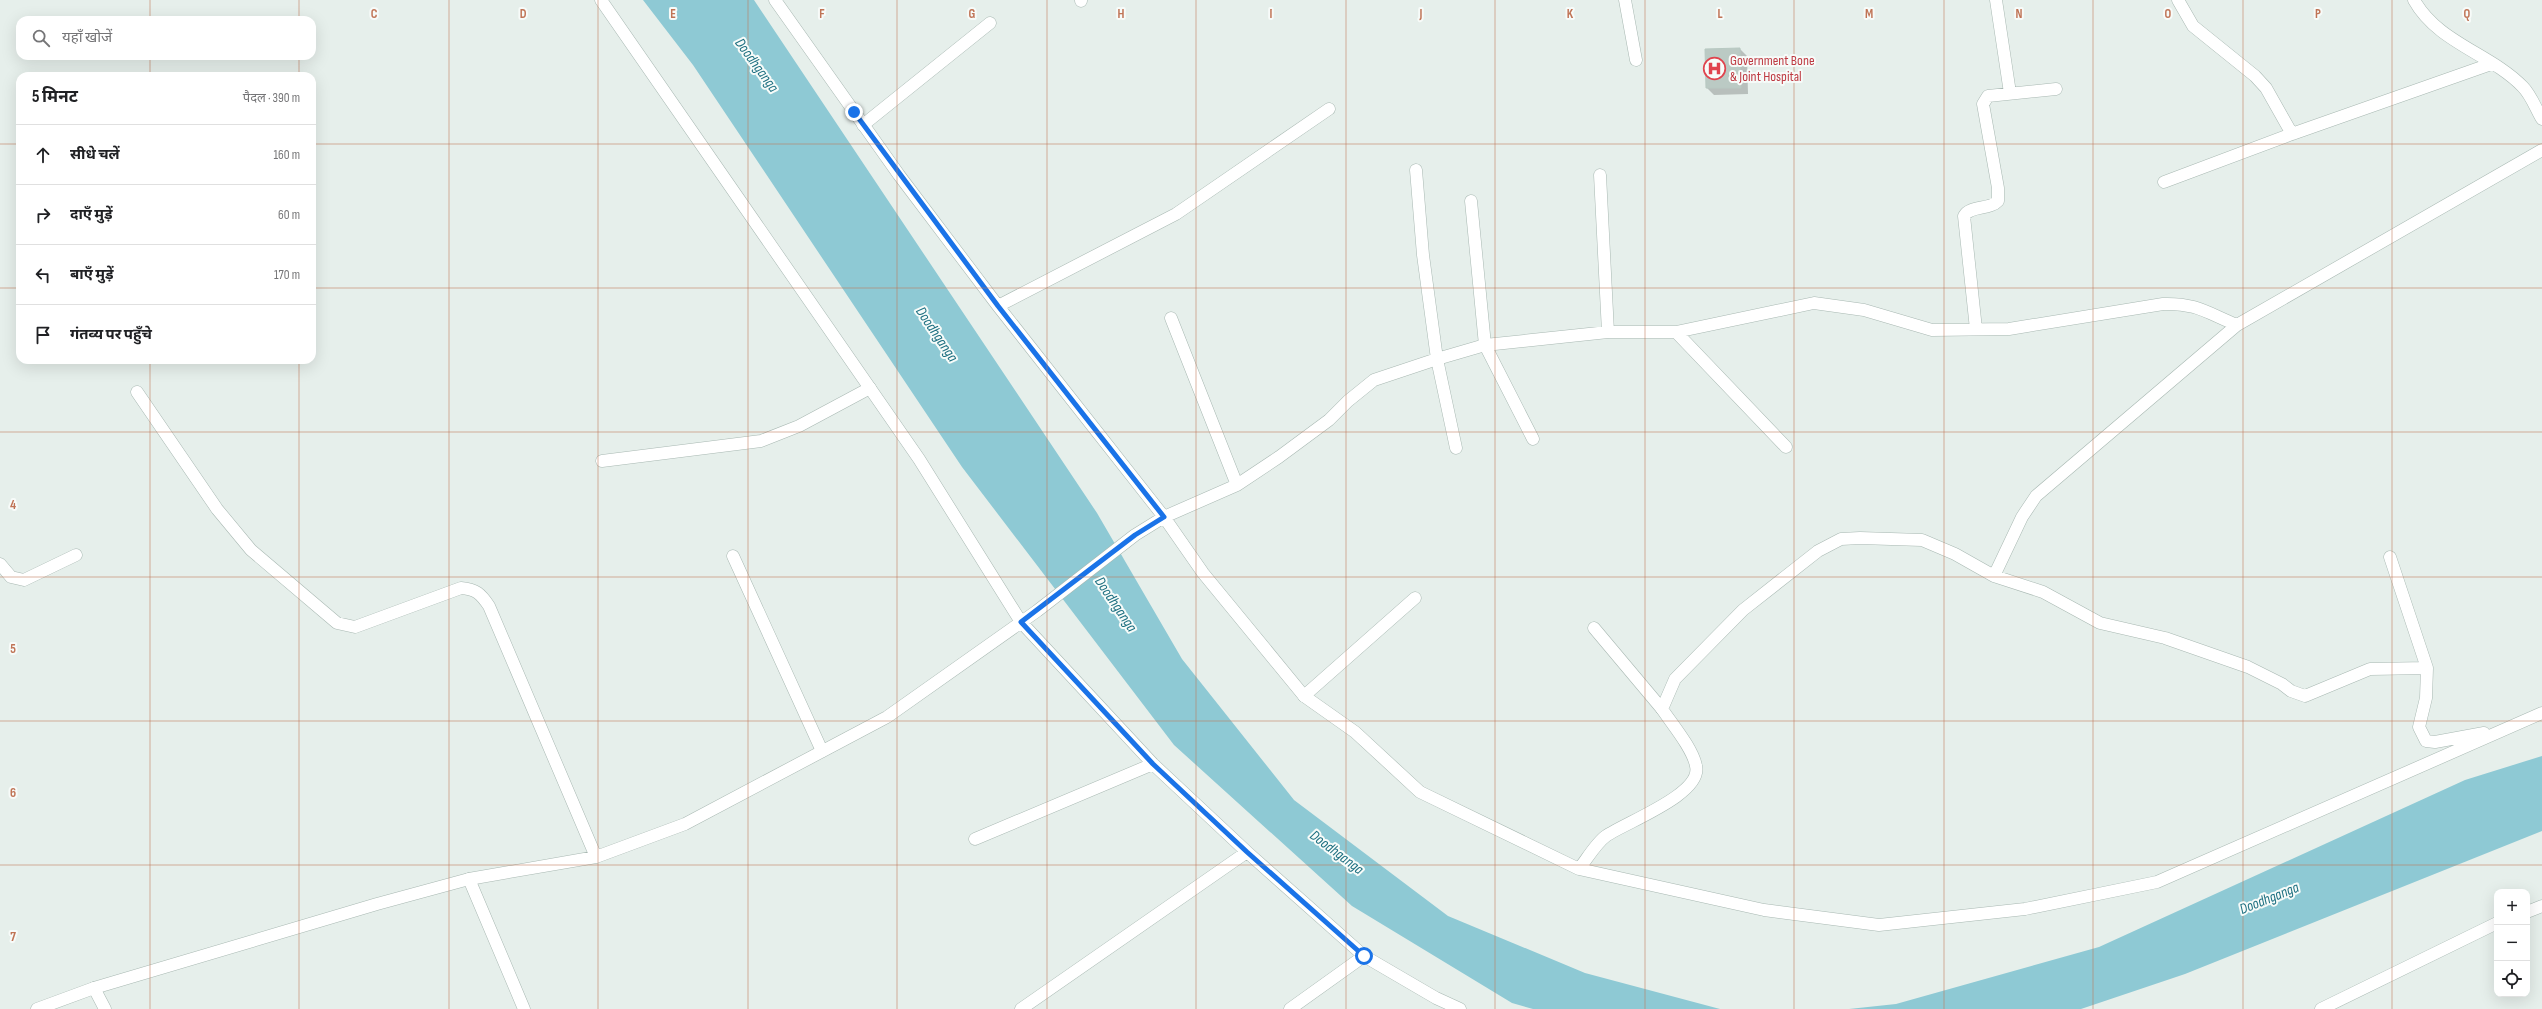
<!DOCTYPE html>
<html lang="hi">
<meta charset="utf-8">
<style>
:root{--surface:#fff;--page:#f6f6f6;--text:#202124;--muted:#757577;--line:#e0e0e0}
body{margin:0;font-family:"Sofia Sans Condensed","Noto Sans Devanagari",sans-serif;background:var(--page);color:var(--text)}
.controls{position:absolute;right:12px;bottom:12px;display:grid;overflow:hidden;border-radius:8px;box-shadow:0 4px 16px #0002}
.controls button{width:36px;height:36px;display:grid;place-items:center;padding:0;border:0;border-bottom:1px solid var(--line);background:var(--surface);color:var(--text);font:20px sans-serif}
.stop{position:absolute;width:12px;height:12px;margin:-9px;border:3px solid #1a73e8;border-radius:50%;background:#fff}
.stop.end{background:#1a73e8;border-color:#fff;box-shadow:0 1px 4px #0008}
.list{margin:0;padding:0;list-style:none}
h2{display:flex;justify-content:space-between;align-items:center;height:52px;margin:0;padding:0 16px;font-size:17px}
h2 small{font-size:13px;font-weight:400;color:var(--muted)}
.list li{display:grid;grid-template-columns:26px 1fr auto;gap:12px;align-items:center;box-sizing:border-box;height:60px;padding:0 16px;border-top:1px solid var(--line)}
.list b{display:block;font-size:15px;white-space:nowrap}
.list em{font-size:13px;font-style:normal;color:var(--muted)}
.icon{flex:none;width:22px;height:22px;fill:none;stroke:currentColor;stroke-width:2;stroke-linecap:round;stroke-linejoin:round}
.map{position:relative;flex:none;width:2542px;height:1009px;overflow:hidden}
.search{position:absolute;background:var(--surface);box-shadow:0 4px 16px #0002;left:16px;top:16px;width:300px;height:44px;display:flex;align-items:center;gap:10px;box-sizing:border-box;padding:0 14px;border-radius:12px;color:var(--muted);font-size:15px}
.panel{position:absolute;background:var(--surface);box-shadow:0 4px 16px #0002;left:16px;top:72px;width:300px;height:292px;border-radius:12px}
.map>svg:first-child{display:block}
.water{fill:#8ec9d4}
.shadow{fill:#0003}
.building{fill:#bbcac4;stroke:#b8c9c2}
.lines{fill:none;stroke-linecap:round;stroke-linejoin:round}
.lane-casing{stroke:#a8b8b2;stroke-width:13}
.street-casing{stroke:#a8b8b2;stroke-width:13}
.lane{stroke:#fff;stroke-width:12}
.street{stroke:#fff;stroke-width:12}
.route{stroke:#1a73e8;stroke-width:5}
.grid{fill:none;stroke:#c07456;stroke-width:1;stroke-opacity:0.55}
.labels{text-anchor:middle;stroke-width:4;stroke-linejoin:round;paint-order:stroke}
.health-label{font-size:14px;fill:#be3a42;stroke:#f7fbf9;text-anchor:start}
.water-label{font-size:15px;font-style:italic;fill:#1c6f80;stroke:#f7fbf9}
.grid-label{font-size:13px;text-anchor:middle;font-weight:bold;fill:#c07456;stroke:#f7fbf9;stroke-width:4;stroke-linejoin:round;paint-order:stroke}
</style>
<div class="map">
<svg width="2542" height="1009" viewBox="0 0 2542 1009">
<rect width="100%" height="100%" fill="#e6efeb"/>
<path class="water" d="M643,0H754L1097,513L1182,659L1294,800L1448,916L1585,973L1720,1009H1533L1512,1003L1352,906L1174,745L962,467L693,65Z
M2542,756V831L2185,974L2081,1009H1849L1896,1004L2099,947L2465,780Z"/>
<path class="shadow" d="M1740,49L1747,56L1748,94L1714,95L1707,88Z"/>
<path class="building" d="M1740,48L1741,88H1706L1705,49Z"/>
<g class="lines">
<defs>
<path id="lane" d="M863,125L990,23
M1471,201L1485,345L1533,439
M1437,359L1456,448
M602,461L761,441L799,426L870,388
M733,556L822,751
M0,564L11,577L24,580L76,555
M1594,628L1662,709
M1304,696L1415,598
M469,879L524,1009
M94,988L105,1009"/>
<path id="street" d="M601,0L919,459L1021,622L1153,764L1247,852L1364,956L1436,998L1460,1009
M775,0L899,175L998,306L1164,517L1203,573L1304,696L1355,732L1420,792L1579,869L1764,910L1879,925L2025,909L2157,882L2542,713
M1081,0V1
M1625,0L1636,60
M1996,0L2010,93
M2178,0L2193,26L2255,76L2266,88L2292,134L2491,64
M2414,0C2438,43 2490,53 2523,87C2531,95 2536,109 2542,119
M1416,170L1423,255L1437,359
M1600,175L1608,332
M2164,182L2292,134
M998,306L1176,214L1329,109
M1171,318L1237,485
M1976,329L1964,216C1970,205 1990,210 1998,201V188L1983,104L1988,96L2056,89
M1676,332L1786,447
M137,392L217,509L251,550L337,623L355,627L461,588C476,589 481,594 489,606L596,857
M2390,557L2427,668L2426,698L2419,727L2426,741L2435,742L2484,733
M1994,576L2022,517L2036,496L2237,325
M975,839L1153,764
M1579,869C1587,859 1596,843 1606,836C1626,822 1703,794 1696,766C1693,749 1672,724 1662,709L1675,679L1743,610L1818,551L1841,539L1860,538L1922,540L1955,554L1994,576L2043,592L2100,623L2165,638L2248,667L2282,684L2291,691L2305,696L2370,669L2427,668
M2527,912L2542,906
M37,1009L94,988L377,904L469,879L596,857L685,824L887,717L1037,611L1135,535L1164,517L1237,485L1279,457L1329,420L1348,401L1374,380L1437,359L1485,345L1608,332H1676L1814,303L1864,310L1932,330L2009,329L2163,304C2197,303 2207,313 2237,325L2542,150
M1021,1009L1247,852
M1290,1009L1364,956
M2321,1009L2497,923"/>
</defs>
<use href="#lane" class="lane-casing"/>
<use href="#street" class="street-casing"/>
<use href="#lane" class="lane"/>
<use href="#street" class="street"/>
</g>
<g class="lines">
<path class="route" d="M854,112L998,306L1164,517L1135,535L1021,622L1153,764L1247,852L1364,956"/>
</g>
<path class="grid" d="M150,0V20M299,0V20M449,0V1009M598,0V1009M748,0V1009M897,0V1009M1047,0V1009M1196,0V1009M1346,0V1009M1495,0V1009M1645,0V1009M1794,0V1009M1944,0V1009M2093,0V1009M2243,0V1009M2392,0V1009M150,56V76M299,56V76M0,144H20M312,144H2542M0,288H20M312,288H2542M150,360V1009M299,360V1009M0,432H2542M0,577H2542M0,721H2542M0,865H2542"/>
<defs>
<symbol id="hospital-ring" viewBox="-11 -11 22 22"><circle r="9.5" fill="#f7fbf9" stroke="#e0444e" stroke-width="1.5"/><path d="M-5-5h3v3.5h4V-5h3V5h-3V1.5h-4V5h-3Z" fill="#e0444e"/></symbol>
</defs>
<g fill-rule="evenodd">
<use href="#hospital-ring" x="1702" y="56" width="25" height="25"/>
</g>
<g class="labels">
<g class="health-label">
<text x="1730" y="65">Government Bone<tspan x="1730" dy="16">&amp; Joint Hospital</tspan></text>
</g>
<g class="water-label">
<text transform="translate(757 65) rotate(54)" y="5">Doodhganga</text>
<text transform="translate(937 334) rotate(56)" y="5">Doodhganga</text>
<text transform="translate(1116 604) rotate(56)" y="5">Doodhganga</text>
<text transform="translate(1337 852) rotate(37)" y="5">Doodhganga</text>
<text transform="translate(2269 898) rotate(-22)" y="5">Doodhganga</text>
</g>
</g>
<g class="grid-label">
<text x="374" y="18">C</text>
<text x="523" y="18">D</text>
<text x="673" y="18">E</text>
<text x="822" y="18">F</text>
<text x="972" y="18">G</text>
<text x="1121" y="18">H</text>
<text x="1271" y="18">I</text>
<text x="1421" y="18">J</text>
<text x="1570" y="18">K</text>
<text x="1720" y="18">L</text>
<text x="1869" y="18">M</text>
<text x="2019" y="18">N</text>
<text x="2168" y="18">O</text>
<text x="2318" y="18">P</text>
<text x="2467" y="18">Q</text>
<text x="13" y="509">4</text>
<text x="13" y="653">5</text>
<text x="13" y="797">6</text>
<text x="13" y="941">7</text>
</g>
</svg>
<div class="controls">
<button>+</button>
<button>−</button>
<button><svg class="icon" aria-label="locate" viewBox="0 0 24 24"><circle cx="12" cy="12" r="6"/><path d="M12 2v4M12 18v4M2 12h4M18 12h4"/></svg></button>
</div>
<div class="stop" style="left:1364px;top:956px"></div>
<div class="stop end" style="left:854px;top:112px"></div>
<div class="search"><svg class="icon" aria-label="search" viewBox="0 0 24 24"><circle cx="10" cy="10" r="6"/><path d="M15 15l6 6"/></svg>यहाँ खोजें</div>
<section class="panel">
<h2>5 मिनट<small>पैदल · 390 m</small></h2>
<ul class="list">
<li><svg class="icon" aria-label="ahead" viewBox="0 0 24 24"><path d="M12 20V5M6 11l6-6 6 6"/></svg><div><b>सीधे चलें</b></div><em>160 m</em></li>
<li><svg class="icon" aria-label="right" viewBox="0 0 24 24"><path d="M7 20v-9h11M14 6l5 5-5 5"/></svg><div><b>दाएँ मुड़ें</b></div><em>60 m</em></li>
<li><svg class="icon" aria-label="left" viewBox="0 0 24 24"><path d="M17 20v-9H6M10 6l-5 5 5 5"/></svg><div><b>बाएँ मुड़ें</b></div><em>170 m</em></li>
<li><svg class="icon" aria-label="arrive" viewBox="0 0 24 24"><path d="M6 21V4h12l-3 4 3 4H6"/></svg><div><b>गंतव्य पर पहुँचे</b></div></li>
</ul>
</section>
</div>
